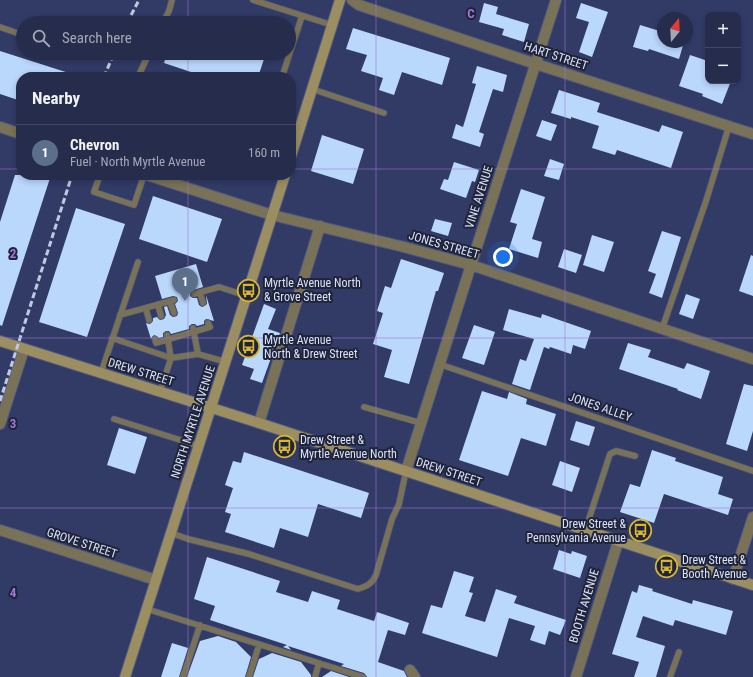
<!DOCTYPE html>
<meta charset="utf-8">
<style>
:root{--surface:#262c4c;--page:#2e3453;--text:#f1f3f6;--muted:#a4a7b5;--line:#424864;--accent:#d6b534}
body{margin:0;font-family:"Roboto Condensed",sans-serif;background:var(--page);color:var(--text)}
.controls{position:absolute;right:12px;top:12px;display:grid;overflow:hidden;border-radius:8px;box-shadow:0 2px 6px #0003}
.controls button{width:36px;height:36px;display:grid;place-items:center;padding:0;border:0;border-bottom:1px solid var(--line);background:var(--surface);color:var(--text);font:20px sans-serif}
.compass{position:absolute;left:657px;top:12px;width:36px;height:36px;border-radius:50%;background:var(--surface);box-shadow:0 2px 6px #0003;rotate:18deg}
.you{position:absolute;left:503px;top:257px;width:14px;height:14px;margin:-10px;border:3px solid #fff;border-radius:50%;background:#1a73e8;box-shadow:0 0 0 6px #1a73e833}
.badge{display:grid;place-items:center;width:26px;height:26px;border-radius:50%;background:var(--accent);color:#fff;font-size:13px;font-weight:700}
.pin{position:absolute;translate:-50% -33px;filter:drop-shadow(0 1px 2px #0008)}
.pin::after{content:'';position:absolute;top:21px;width:14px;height:12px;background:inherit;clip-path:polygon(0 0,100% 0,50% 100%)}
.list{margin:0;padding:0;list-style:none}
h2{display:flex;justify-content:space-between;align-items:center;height:52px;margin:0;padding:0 16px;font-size:17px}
h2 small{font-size:13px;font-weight:400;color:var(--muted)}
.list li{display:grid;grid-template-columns:26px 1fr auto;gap:12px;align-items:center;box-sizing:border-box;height:56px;padding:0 16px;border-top:1px solid var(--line)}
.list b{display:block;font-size:15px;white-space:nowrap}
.list p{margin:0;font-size:13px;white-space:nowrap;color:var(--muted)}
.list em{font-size:13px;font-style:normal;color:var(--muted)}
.icon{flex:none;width:22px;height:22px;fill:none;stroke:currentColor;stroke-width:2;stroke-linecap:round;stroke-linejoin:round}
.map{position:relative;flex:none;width:753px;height:677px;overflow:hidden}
.search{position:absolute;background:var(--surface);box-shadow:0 2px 6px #0003;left:16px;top:16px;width:280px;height:44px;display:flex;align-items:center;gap:10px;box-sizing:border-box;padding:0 14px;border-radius:22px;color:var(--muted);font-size:15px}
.panel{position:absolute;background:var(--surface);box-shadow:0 2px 6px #0003;left:16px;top:72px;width:280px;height:108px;border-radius:16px}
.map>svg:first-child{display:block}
.building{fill:#bad8fc}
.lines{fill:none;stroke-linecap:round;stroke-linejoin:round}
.lane-casing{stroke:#505981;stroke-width:7}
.street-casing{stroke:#505981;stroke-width:12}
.secondary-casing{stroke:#505981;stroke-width:12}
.lane{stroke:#7a7256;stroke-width:5.5}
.street{stroke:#7a7256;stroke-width:10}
.secondary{stroke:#9b8e61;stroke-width:10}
.rail{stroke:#c0c8e4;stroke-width:3;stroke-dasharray:6 3;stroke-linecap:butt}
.grid{fill:none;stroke:#a174d7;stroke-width:1;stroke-opacity:0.55}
.labels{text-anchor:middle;stroke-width:4;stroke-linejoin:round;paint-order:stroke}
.street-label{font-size:12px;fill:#d9e1fb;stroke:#202438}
.poi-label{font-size:12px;fill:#d9e1fb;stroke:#202438;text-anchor:start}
.grid-label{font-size:13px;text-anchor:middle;font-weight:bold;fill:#a174d7;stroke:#202438;stroke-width:4;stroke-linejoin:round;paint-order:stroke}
</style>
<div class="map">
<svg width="753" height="677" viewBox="0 0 753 677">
<rect width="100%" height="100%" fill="#323b66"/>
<path class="building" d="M484,3L498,7L496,14L529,24L524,42L502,35L504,29L479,22Z
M581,3L608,12L592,57L579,52L589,22L576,18Z
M640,25L663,32V42H684L679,59L649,49L648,51L633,47Z
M353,28L450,58L442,85L402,72L394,95L379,90L383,78L361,71L367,55L346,49Z
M0,51L75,75V77H21V101L0,94Z
M167,53H266L258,77H196L197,74L164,63Z
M690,55L708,61V81H731L722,104L702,96L703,94L679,86Z
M477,66L507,75L503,92L493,89L479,132L484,134L480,147L452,138L456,124L463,127L476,84L472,83Z
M559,90L600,103L597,112L659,132L662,125L683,132L671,168L617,150L615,155L592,148L599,126L571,117V119L551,113Z
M542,120L557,125L551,141L536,136Z
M322,135L364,149L353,184L311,171Z
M550,159L564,164L559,180L544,176Z
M454,162L479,170L475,182L472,181L466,198L440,189L444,179L448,180Z
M15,175H51L2,326L0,325V222Z
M521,189L545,197L532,239L542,242L538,258L509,249L517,224L510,222Z
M153,196L222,219L207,262L139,239Z
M76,208L125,224L87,337L39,322Z
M435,219L452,223L448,236L431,231Z
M662,231L681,237L662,298L649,293L656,274L648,271Z
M592,235L614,242L604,272L583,265Z
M564,249L582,255L576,273L558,267Z
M751,255L753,256V296L739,291Z
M401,259L444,273L438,291H436L409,384L384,377L392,350L373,344L383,313L377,311L385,286L391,288Z
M196,264L203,287L191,291L190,296L193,298H197L199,305L202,307L207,304L206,295L214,321L206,319L204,321V324L197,326L195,324H192L189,326V329L171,334L169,331H166L163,333V337L159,338L154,335L151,339L146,323L150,324L153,321V318L157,317L160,320L164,319L166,315L164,307L167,306L170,315L173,317L177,316L178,313L175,304L178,301L177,297L173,296L162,299L155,276Z
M686,294L700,299L693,319L679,314Z
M264,304L276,309L268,329L280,333L262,383L250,379L254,369L242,365Z
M509,309L541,318L542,314L591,331L585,349L573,345L571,354L550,347L549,349L544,347L530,390L512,384L520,359L526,361L534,339L503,330Z
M474,325L495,332L484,365L462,358Z
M628,343L651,350L648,357L684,369L687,363L710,371L701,399L677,390L678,389L619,369Z
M744,384L753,386V431L747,451L726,444Z
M482,391L507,399L509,392L527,399L526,404L556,414L546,446L521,438L508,476L459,460Z
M576,421L595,427L589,446L570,440Z
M119,428L147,437L135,474L107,465Z
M652,450L676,458L675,461L723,477L718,494L733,499L728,515L664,494L654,523L620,512L630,484L640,487Z
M244,452L369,493L361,518L318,504L308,537L280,528L274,548L225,532L231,514L225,512L233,488L225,485L233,461L241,463Z
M560,461L580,468L572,492L552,485Z
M559,550L571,554L572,551L587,556L580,578L553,569Z
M207,557L280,581L276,592L308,602L312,591L340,600L337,609L374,621L377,612L409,623L405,635L388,630L378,662L404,671L407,677H367L364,673L341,666L344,664L288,646L291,650L283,647L287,645L210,620L215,606L194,599Z
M454,571L474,577L469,592L473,593L465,616L485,622L496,589L517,596L514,603L566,620L560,635L549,631L545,645L530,640L535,626L509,618L497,657L422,633L431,605L442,608Z
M639,585L653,589L652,591L692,604L693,600L733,611L726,635L675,620L673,626L643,616L636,637L665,646L656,677H634L639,662L612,654L632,591L637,593Z
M218,636L236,642L251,657L245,677H187L200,641Z
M172,643L188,648L179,677H161Z
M272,653L301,662L311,675V677H253L259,659Z
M331,671L349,677H322Z"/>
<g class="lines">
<defs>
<path id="lane" d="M253,0L332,25
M163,23L169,11L172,0
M0,27L23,35
M138,77L149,53
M282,77L302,16
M312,89L384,113
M100,175L94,192L134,205L144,175
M200,293L203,303
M194,294L219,287L247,296
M170,302L174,313
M158,305L161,316
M146,309L149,320
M120,315L174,300
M193,328L198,354
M662,329L706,201L729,126
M112,338L171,358L167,335
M155,339L156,343L210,327L208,323
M439,364L753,471
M101,373L138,262
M160,392L171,358L198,354L226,362
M364,407L421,423
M114,419L199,446
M585,531L610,454L616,451L635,456
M171,533L188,539L249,554L358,589C367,586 372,584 376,575L392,519L399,504L406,471
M147,609L363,677
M183,677L200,625
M249,677L259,645
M315,677L319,663
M670,677L679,652"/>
<path id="street" d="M352,0L359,5L536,64L753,134
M0,127L21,134
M147,175L272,215L404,247L471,265L753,359
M259,423L320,226
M0,424L24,349
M406,471L471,265L556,0
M0,530L156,580
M733,579L753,517
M410,670L415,677
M576,677L618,542"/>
<path id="secondary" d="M291,156L340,0
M0,341L259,423L753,585
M125,677L285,175"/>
</defs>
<use href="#lane" class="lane-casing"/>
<use href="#street" class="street-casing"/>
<use href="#secondary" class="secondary-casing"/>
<use href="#lane" class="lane"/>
<use href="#street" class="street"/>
<use href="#secondary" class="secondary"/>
<path class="rail" d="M127,23L139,0
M104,77L114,53
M0,401L72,175"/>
</g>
<path class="grid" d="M188,0V23M376,0V677M565,0V677M188,53V77M0,169H21M291,169H753M188,175V677M0,338H753M0,508H753"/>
<defs>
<symbol id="bus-ring" viewBox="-11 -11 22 22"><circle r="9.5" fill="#202438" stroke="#d6b534" stroke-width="1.5"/><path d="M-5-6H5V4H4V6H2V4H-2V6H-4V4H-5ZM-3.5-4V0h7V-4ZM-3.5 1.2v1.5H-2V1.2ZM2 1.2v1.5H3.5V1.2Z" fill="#d6b534"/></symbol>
</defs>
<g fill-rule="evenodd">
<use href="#bus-ring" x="236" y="278" width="25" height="25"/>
<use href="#bus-ring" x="236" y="334" width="25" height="25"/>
<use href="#bus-ring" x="272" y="434" width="25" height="25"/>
<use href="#bus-ring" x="628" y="518" width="25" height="25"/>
<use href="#bus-ring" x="654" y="554" width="25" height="25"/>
</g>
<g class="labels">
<g class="street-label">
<text transform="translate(556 56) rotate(18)" y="4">HART STREET</text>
<text transform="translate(479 197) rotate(-72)" y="4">VINE AVENUE</text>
<text transform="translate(444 245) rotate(16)" y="4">JONES STREET</text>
<text transform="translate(141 372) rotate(17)" y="4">DREW STREET</text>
<text transform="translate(600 407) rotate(19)" y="4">JONES ALLEY</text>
<text transform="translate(193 422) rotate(-72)" y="4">NORTH MYRTLE AVENUE</text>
<text transform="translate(449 472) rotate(18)" y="4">DREW STREET</text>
<text transform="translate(82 543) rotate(18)" y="4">GROVE STREET</text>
<text transform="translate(584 606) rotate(-73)" y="4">BOOTH AVENUE</text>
</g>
<g class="poi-label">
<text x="264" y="287">Myrtle Avenue North<tspan x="264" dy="14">&amp; Grove Street</tspan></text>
<text x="264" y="344">Myrtle Avenue<tspan x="264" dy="14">North &amp; Drew Street</tspan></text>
<text x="300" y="444">Drew Street &amp;<tspan x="300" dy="14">Myrtle Avenue North</tspan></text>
<text x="626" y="528" text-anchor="end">Drew Street &amp;<tspan x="626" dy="14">Pennsylvania Avenue</tspan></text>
<text x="682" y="564">Drew Street &amp;<tspan x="682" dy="14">Booth Avenue</tspan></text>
</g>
</g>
<g class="grid-label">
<text x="471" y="18">C</text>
<text x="13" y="258">2</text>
<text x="13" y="428">3</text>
<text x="13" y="597">4</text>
</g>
</svg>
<div class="controls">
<button>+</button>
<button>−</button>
</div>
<svg class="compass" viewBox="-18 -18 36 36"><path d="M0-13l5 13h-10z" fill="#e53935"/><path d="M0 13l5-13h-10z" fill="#a4a7b5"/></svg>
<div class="you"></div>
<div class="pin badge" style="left:185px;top:301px;background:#5c6f8a">1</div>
<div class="search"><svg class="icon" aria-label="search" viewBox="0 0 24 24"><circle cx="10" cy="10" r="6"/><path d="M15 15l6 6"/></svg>Search here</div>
<section class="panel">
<h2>Nearby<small></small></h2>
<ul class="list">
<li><span class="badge" style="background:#5c6f8a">1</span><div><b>Chevron</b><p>Fuel · North Myrtle Avenue</p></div><em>160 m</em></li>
</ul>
</section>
</div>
